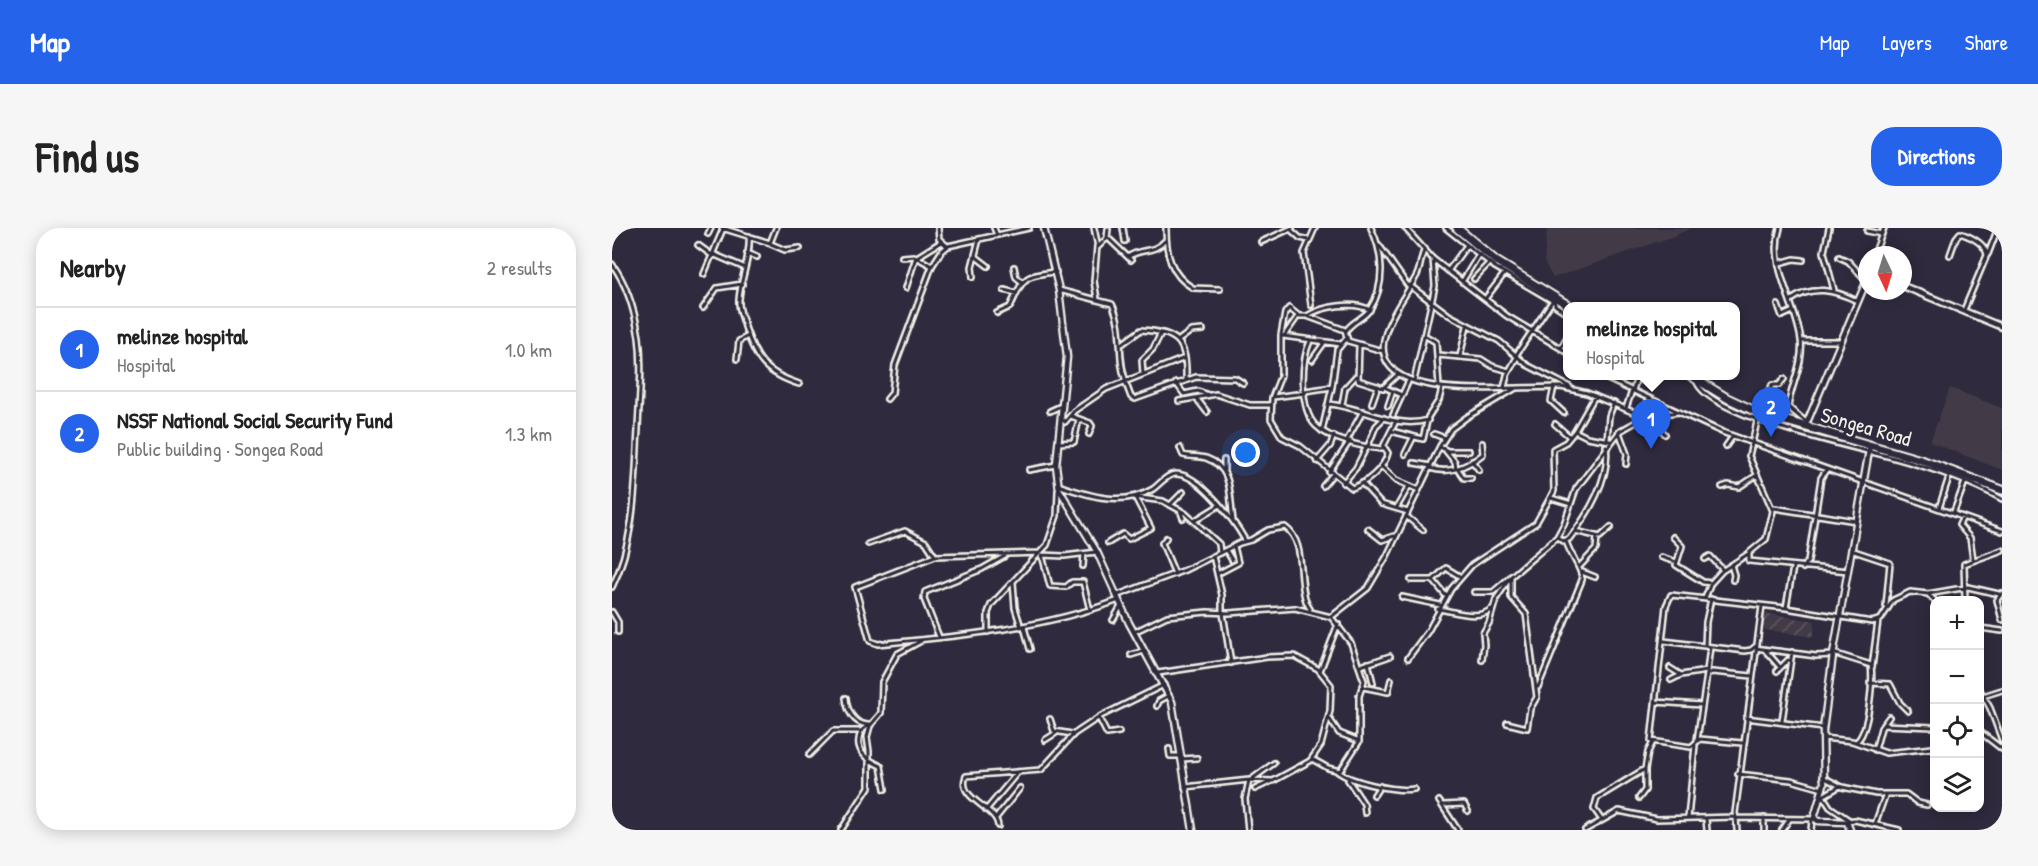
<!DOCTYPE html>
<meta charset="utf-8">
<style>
:root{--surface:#fff;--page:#f6f6f6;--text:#222;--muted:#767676;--line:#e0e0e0;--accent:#2563eb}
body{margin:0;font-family:"Patrick Hand",sans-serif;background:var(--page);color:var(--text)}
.controls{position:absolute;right:18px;bottom:18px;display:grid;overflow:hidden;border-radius:12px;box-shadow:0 3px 15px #0003}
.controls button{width:54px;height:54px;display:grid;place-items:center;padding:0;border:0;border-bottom:2px solid var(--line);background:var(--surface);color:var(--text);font:30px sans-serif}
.compass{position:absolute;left:1246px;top:18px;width:54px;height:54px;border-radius:50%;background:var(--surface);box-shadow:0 3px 15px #0003;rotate:176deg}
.you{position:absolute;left:634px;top:225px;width:21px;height:21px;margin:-15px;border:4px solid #fff;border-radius:50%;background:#1a73e8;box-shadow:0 0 0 9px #1a73e833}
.badge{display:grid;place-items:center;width:39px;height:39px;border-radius:50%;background:var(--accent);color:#fff;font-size:20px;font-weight:700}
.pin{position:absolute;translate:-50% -50px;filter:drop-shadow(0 2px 3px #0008)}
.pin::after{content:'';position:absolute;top:32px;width:21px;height:18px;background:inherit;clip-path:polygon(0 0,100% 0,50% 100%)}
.popup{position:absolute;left:951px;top:74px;width:177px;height:78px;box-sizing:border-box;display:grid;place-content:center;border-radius:12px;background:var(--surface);filter:drop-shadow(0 2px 4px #0005);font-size:20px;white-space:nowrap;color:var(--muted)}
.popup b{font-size:22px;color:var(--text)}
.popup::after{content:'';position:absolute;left:50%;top:100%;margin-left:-12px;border:12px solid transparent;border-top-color:var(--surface)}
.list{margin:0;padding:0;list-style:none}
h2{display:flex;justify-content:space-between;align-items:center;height:78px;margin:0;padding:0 24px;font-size:26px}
h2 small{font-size:20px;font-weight:400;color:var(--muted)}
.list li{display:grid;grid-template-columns:39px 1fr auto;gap:18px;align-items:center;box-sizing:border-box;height:84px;padding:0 24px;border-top:2px solid var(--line)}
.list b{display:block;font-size:22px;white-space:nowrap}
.list p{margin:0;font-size:20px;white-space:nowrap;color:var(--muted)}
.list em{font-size:20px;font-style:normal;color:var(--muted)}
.icon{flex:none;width:33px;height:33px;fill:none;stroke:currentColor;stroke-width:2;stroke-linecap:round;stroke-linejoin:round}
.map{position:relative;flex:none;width:1390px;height:602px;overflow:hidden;border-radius:24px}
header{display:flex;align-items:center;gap:36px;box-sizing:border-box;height:84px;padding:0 30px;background:var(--accent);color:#fff}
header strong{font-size:28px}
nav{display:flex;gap:33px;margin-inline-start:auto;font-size:21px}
.intro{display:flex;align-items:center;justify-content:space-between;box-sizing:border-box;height:144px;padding:0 36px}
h1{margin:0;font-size:42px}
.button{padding:15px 27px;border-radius:24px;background:var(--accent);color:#fff;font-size:21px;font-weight:700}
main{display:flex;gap:36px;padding:0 36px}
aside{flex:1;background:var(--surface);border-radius:24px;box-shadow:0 3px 15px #0003}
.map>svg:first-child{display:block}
.built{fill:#423b47}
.industrial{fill:url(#industrial-furrows)}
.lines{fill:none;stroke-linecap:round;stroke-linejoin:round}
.street-casing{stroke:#f4f1e8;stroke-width:8}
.secondary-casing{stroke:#f4f1e8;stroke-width:9}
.highway-casing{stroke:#f4f1e8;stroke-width:11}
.street{stroke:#2f2a3d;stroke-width:3}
.secondary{stroke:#2f2a3d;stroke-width:4.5}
.highway{stroke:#2f2a3d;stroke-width:7}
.labels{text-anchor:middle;stroke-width:6;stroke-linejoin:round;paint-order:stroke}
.street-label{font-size:21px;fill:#f4f1e8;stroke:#2f2a3d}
</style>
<header>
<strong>Map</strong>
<nav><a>Map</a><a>Layers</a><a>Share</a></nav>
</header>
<div class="intro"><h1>Find us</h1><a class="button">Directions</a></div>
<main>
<aside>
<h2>Nearby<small>2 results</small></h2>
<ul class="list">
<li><span class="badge">1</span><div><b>melinze hospital</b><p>Hospital</p></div><em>1.0 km</em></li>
<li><span class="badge">2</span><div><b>NSSF National Social Security Fund</b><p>Public building · Songea Road</p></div><em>1.3 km</em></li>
</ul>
</aside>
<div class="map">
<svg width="1390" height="602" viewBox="0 0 1390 602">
<defs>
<pattern id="industrial-furrows" width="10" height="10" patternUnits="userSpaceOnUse" patternTransform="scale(1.5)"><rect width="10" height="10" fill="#423b47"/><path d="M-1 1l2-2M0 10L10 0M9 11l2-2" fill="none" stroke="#5e5862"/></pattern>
</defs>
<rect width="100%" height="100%" fill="#2f2a3d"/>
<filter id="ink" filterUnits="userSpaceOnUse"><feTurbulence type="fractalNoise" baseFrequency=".0167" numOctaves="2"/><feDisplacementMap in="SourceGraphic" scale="12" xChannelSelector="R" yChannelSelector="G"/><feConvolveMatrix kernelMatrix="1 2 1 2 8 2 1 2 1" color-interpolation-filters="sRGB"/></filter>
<g filter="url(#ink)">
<path class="built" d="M935,0H1079L1062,8L941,50L932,34Z
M1338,160L1390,180V242L1318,214Z"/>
<path class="industrial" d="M1151,385L1203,393L1201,409L1148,401Z"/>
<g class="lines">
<defs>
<path id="street" d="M110,0L158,15L164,0
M326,0L327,11L335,18
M382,0L385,7
M482,0L486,19L495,10L496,1
M511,0L513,13
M554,0C554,25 558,47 581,60L608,61
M793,0L821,31L895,88L955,124
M834,0L883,39L941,73
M1168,0C1156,38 1184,75 1189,112C1192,135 1179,157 1176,179L1194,194
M1217,0L1212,24L1222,62
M678,1L688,10L697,12
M1255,3L1270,6
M96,6L99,0
M137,8C139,29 128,51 127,72C126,81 131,90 133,99C144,132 153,145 187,156
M495,9L519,32
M649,14L680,0
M159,16L173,22L188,20
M86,17L101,28
M767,17L796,58
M813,21C808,30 809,39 805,47C795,66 780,84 774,104C752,169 866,161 902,160
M135,25L145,29
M101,26L131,39
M1376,26L1386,0
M1262,27L1272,0
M1338,27L1344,10L1348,5C1360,9 1373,15 1375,27L1352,82
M363,28L376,38
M290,29L302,28L320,38
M305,29L329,14
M516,29C530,19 540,27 554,12
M1227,29L1236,33L1255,53
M1168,35L1182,31L1191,32
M0,36C15,56 23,85 27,109C31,140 27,170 26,201C23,253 24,311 0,359
M402,39L404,49L410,54
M836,43L855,17
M92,46L111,1
M361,49L360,39L367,11
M862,51L877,35
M850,54L867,26
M797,57L837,87L887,113L915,137L958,159
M294,60L304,29
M392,62L404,65
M447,62L500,76C513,102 504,130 514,153
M485,71L482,53L485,18
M873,71L893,45
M942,71L943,77L955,85
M1178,73C1200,56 1223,62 1245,73
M699,77L692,25L703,0
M1166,77L1170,88L1181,83
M91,80L105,60L130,56
M385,85L398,79C412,50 410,47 444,44
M687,88L677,80L673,85L669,107V147L660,170L659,191L670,209L688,218L740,260C754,255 772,241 776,225L772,219
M695,88C710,78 742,73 758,82
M734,103C740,93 753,90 758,81C774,57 771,24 759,0
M812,107L824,114L827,159
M671,108L729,116
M672,108L686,88H695L733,102L736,113L771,123
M567,112L579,103L591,102
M698,113C689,133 687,181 704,198C718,212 751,219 770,221L784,193
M1189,113H1228
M510,116L529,102C567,104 575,114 574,151
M747,117L746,152L771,160L785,147
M949,120L955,109
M826,127L869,131L880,138L897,143
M904,127L941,72
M848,128L855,98
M125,131L127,113L136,108
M700,132L712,115
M531,146L530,132L541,121L549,105
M989,148L1110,204L1390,303
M1084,151C1089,187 1246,220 1279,229C1316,239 1356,252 1390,271
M513,153L519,169L523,171L584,149L623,150L631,155
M802,153L823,58L821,31
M564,155L572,166L586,163L596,167
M942,159L939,173L952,185
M774,160L790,167
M892,160L895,147L905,129
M693,163L720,159
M1021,163L1025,148
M983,168L963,203L975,209L998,213
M661,169L693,165
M275,171L280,165L283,137L320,38L329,24L336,18L417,0
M585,171L595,184
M567,173L604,166L638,177H659
M760,175L766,158
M716,176C750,178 782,202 816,192
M730,177L733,160L744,148
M776,178L781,163
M1014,180L1020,163
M438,183L449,178
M1147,185L1137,228L1161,283L1154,311L1137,325V333L1236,343
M1048,186L1047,199L1053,206
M781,187L797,152
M1155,187L1156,167L1160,157H1167L1172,151
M459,188L478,195L480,198L477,206
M449,190L453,194L462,183L494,161L573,130
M943,196L958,209
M710,203L720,159L725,122L734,111
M779,203L811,211L816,189L827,172L830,160
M1007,204L1015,226L1014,236
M822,206L833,210
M735,212L751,183
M995,212L997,188L1002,175
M446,215L462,214L467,191
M756,218L764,198L772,190
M1114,218L1121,208
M828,219L836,223H857
M568,220L571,227C578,229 587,228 594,230C622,240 617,268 621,292
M834,223L843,234L844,241
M793,226L801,210
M705,233L718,218L722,208
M860,233L867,242
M802,235L819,238
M769,238L784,252L807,262
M818,240C838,247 856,238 871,226L870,215
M846,241L852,250H859
M417,242L444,237
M612,244V232
M717,244L738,213
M731,255L744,240L755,218
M750,255L769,276L796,284
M446,257C477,268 511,279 541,261C548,256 555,246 564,246C588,246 623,294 633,312
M711,258L721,246
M1110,259L1116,257L1127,259L1145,247
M522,269L551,273L573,285L607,316L608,325
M939,270L959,276
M558,277L571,264
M785,279L797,258
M1162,280L1244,293
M1327,280L1337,249
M568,282L571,290
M1341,286L1353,254
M794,288L811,302
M1351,289L1347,297L1358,310L1361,331
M582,293L608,277
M756,301L770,312L782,308
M963,303L988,309L999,299
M945,309L951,313L957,311C976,287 999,249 994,218
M1061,309L1070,318L1064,337L1091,354L1099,355
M554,310L550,315L563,346
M496,315L511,306L517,311L539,300L523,269
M256,316L293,303L314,314L323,328
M614,322L620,332
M1239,322L1278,335L1274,378
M428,325L323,328L243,359L258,413L266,416C348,408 429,401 507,372
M430,327L438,358L454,359L460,354H471L478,382
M430,327L452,328L485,324
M601,328L610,367V385
M1049,329L1064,334
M1093,331L1098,328L1111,342
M1119,337L1122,347L1121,352
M471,338L472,326
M967,339L984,321L985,309
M1191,340L1196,333L1209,250L1214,242
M970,344L983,349
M607,345L626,335L622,318
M799,352H821L834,368
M821,352L834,340L849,349
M401,354L403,380L409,399
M862,364H881L945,309L952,296L964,261L1008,203L1033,189L1066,184
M1390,365L1385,372L1390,392
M1316,366L1323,373
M506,367L573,342L628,315L639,312L656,302L673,299C697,316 683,359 698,381
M790,369L828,377
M1093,370L1099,355L1110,343L1136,326
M1353,373L1352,336L1390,322
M1150,378L1123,585L1124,590L1202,591
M1174,380L1181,339
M826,381C842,383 867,393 879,381
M0,384L6,394V404
M611,385L619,435
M719,389L756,360L775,328L828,218L839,201L855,189L904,160L949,159L975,165L1033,189
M501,392L509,378
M412,399L418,421
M1368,400L1390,403
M376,404V385L379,377L435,317L445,288L446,263
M522,404L555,388L595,384L617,385L683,380L719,389L739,415L752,453L747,468V514L728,543L716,540L700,531
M327,409L312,371L313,364L370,341L393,328
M1052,413L1133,423L1139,422L1144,418
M1093,418L1094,394L1099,371
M1143,420L1204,428L1221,427
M1153,422L1167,438
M1221,425L1259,437C1261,453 1257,505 1244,514
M519,427L532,423
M796,430L816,403L839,361L860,337L924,295L942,263L941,221L954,214L963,203
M870,432L872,417L871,405L877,395L884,371L898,350
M756,435L761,455
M749,438L778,428
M1260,439L1266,393
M1058,440L1069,447L1095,443
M708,443L726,396
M1095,443L1098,419
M1165,443L1176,432
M546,445L655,429L682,428L706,441L719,457L718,483L709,517L698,533L661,553L637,552L573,559
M1059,452L1069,447
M1258,455L1278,456L1288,475L1296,483
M751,459L776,464L779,452
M926,459L970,352C971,342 958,327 954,313
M1368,462L1378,480L1390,512
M1371,468L1390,462
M234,470C235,482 241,495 255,497
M1043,474L1090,477
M545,478L547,473L556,468
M487,490L495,506L507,504
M717,490L727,505L747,513
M1134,490L1211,500
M438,491L442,503L460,506
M1170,493L1180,424
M895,495L915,500L918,481L925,469L914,386L899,369V348
M1271,497L1322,499
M249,504C241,522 255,532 269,538L273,561
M1368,504L1390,521
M1211,510L1240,513L1274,525L1320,520
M433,512L444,505
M1085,512L1095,446L1100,444L1140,448
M1130,515L1088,511L1079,519L1039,513L1054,378L1059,367L1174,380L1260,394L1269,391L1281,372L1298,364L1316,366L1356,359L1387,366
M557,521L558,528H567
M1263,522L1269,500L1277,489
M197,527L221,503H249L258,496
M569,531L585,530
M725,543C739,554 784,564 802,561
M1126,546L1179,552L1211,561
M1211,549L1230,559L1264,566H1294L1306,575L1315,577
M640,551L662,535
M736,552L752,576L753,585
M643,561L658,554
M762,567L768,558
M1211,568L1218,579L1237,592
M1211,568L1228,558
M1027,570L1033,562V541
M827,573L846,602
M831,577L852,576L856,583
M374,582L406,544
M384,590L408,560
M1076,590L1083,517
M1124,590L1125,602
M989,591L982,581L985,570L1033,541L1036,524L1041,514
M1094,591L1095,602
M1234,593L1243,592L1287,602
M1263,596L1273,568
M386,598C385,579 344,571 354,548L429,542L462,506L489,488L552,457
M229,602L257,559V523L255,509L258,498L269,485L270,454L285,426L309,413
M636,602L633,571L637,552
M973,602L1007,583L1045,591L1124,589
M1152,602V590
M1170,602L1177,592
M1199,602L1200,592"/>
<path id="secondary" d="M432,0L447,62L455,129L444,237L447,261L485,324L517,395L560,474L581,602
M1291,58L1390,99
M1193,199L1255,52
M1238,602L1235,594L1206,593L1202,590L1212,556L1211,502L1221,427L1258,217"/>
<path id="highway" d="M845,0L884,33L959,79
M1079,148L1115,170L1147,185L1309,232L1390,262"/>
</defs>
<use href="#street" class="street-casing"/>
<use href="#secondary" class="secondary-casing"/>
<use href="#highway" class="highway-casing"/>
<use href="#street" class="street"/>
<use href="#secondary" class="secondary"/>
<use href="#highway" class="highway"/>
</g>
</g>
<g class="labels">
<g class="street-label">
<text transform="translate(1254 199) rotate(16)" y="7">Songea Road</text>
</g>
</g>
</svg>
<div class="controls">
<button>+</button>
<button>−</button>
<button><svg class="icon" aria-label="locate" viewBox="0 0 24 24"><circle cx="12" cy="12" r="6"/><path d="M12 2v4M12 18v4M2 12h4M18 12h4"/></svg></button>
<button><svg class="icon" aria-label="layers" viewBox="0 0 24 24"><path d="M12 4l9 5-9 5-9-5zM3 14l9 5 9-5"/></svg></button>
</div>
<svg class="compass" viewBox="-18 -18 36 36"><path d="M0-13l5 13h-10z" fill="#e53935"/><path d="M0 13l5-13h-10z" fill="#767676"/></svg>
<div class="you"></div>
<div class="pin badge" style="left:1039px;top:221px">1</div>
<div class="popup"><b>melinze hospital</b>Hospital</div>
<div class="pin badge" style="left:1159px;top:209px">2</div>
</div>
</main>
